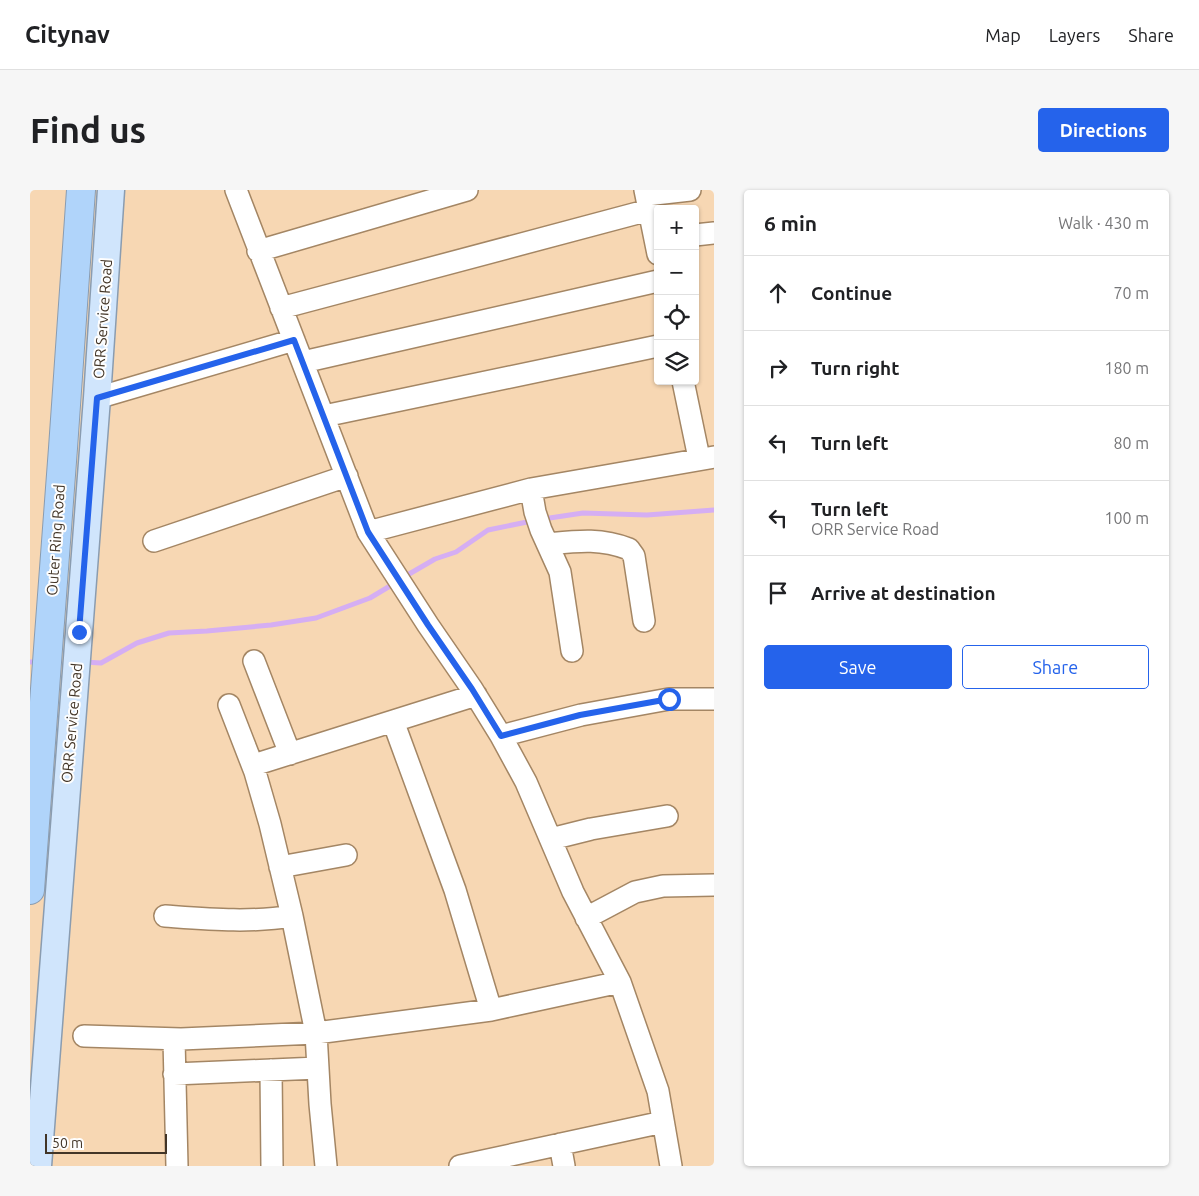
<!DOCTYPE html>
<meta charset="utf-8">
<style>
:root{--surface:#fff;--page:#f6f6f6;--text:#202124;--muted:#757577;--line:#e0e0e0;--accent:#2563eb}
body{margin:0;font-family:Ubuntu,sans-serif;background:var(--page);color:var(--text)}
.controls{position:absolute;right:15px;top:15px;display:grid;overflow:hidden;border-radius:5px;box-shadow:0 1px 4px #0004}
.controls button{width:45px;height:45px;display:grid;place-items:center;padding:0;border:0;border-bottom:1px solid var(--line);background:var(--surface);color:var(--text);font:25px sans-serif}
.scale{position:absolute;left:15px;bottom:12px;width:122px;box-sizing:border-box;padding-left:5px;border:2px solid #423527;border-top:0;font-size:14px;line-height:18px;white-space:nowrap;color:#423527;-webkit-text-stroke:4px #fefefe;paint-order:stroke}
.stop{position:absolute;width:15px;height:15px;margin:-11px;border:4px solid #2563eb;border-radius:50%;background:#fff}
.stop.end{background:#2563eb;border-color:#fff;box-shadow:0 1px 5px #0008}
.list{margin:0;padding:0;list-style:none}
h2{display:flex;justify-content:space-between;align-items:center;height:65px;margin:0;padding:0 20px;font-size:21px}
h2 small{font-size:16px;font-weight:400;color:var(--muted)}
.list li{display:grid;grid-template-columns:32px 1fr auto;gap:15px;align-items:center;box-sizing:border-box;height:75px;padding:0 20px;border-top:1px solid var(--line)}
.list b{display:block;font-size:19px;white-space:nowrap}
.list p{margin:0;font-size:16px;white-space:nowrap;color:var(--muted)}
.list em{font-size:16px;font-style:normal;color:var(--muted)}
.actions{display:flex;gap:10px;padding:15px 20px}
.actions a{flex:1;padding:11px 0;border:1px solid var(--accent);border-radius:5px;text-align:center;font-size:18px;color:var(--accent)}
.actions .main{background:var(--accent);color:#fff}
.icon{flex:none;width:28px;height:28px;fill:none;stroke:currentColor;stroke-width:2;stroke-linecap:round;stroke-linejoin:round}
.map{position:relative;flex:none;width:684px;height:976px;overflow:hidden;border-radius:5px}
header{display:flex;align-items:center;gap:30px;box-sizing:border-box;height:70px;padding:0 25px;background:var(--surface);border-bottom:1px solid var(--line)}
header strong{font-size:24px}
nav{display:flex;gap:28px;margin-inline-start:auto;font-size:18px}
.intro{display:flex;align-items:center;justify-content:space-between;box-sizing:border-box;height:120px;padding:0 30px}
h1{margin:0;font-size:35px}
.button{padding:12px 22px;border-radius:5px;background:var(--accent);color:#fff;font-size:18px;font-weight:700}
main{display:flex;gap:30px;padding:0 30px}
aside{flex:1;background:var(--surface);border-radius:5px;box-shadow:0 1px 4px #0004}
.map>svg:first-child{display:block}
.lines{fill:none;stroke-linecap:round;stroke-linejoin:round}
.stream{stroke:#d5aef3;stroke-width:5}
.minor-casing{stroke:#a48664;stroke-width:24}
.major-casing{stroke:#8a9cb0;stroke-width:29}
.highway-casing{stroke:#8a9cb0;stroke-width:30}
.minor{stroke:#fff;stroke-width:21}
.major{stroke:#d0e5fc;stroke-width:26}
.highway{stroke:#b0d4fa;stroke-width:28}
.route{stroke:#2563eb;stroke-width:6}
.labels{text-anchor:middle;stroke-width:4;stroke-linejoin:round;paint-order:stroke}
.street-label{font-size:15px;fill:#423527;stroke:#fefefe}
</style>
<header>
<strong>Citynav</strong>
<nav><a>Map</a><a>Layers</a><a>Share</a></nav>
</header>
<div class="intro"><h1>Find us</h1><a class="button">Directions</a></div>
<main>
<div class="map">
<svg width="684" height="976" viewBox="0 0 684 976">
<rect width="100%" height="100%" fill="#f7d7b3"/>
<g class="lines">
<path class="stream" d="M513,329L553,323L617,325L684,320
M374,387L405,369L426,362L458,340L502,331
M0,472H10
M54,472L71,473L107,453L139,443L177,441L241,435L286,428L340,408L365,393"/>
<defs>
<path id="minor" d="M206,0L338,342L501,299L684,267
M615,0L628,64
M616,5L660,0
M665,45L684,43
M228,61L437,0
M251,118L619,20
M273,172L628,91
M653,191L669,268
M67,208L264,150
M294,226L628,156
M501,299L505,322L511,340L530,382L542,461
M338,342L398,435L442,499L471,546L496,592L543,702L590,792L628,901L641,976
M124,351L317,286
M518,354C548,351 570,348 599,359L604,366L614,431
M224,471L260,564
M199,515L225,582
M363,531L425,700L461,820
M471,546L551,525L639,509H684
M521,649L561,639L637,626
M250,677L316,665
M135,726C177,729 220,733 262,726
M556,728L605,702L633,696L684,695
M54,846L151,849L286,843L461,820L590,792
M144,849L147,976
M241,880L242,976
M144,884L288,878
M530,954L534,976
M296,976L290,914L286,843L262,726L240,634L225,582L226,577L230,573L446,505
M430,976L633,932"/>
<path id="major" d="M8,976L67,208L81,0"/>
<path id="highway" d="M0,700L33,258L51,0"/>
</defs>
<use href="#minor" class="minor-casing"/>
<use href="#major" class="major-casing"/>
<use href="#highway" class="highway-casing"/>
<use href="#minor" class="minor"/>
<use href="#major" class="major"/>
<use href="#highway" class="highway"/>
</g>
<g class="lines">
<path class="route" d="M49,442L67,208L264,150L338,342L398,435L442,499L471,546L550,525L639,509"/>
</g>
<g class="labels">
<g class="street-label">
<text transform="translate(73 129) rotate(-86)" y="5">ORR Service Road</text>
<text transform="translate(26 350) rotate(-86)" y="5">Outer Ring Road</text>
<text transform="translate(42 533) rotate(-85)" y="5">ORR Service Road</text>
</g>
</g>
</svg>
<div class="controls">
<button>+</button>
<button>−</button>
<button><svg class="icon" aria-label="locate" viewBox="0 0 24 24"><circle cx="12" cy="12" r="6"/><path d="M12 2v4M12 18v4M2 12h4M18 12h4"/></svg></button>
<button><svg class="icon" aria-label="layers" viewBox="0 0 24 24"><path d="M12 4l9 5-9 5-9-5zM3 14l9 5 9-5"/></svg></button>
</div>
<div class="scale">50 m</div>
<div class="stop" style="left:639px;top:509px"></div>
<div class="stop end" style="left:49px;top:442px"></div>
</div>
<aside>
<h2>6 min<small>Walk · 430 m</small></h2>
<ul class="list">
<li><svg class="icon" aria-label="ahead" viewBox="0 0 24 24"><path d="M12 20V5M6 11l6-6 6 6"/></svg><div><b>Continue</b></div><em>70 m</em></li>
<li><svg class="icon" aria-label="right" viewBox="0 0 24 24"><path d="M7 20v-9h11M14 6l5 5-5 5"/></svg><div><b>Turn right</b></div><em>180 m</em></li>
<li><svg class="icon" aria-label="left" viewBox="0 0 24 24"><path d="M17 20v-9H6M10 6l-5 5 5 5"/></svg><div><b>Turn left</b></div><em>80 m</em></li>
<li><svg class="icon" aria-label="left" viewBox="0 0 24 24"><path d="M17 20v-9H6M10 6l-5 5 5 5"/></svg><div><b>Turn left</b><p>ORR Service Road</p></div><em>100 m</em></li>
<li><svg class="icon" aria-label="arrive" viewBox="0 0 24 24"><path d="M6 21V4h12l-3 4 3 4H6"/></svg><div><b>Arrive at destination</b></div></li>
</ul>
<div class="actions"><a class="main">Save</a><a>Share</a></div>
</aside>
</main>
